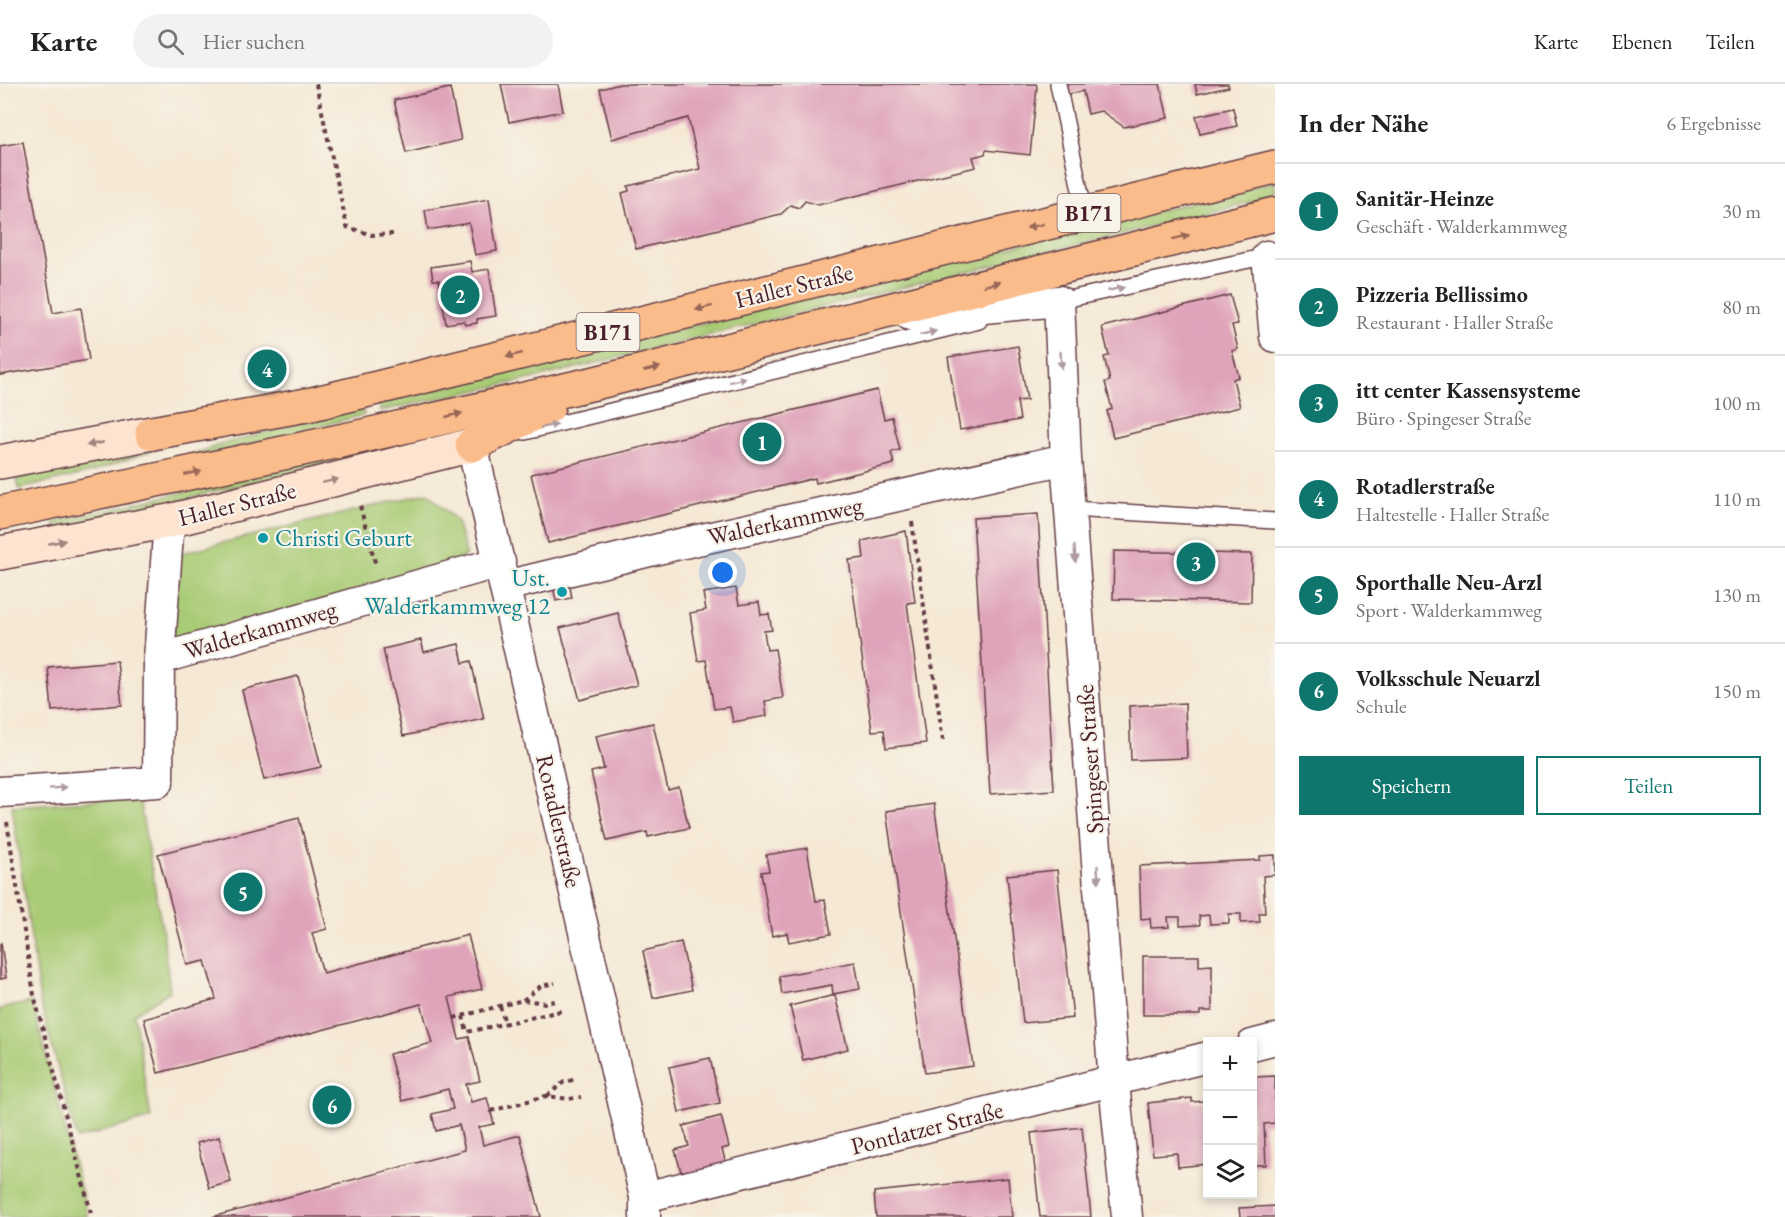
<!DOCTYPE html>
<html lang="de">
<meta charset="utf-8">
<style>
:root{--surface:#fff;--page:#f2f2f2;--text:#222;--muted:#767676;--line:#e0e0e0;--accent:#0f766e}
body{margin:0;font-family:"EB Garamond",serif;background:var(--page);color:var(--text)}
.controls{position:absolute;right:18px;bottom:18px;display:grid;overflow:hidden;border-radius:0px;box-shadow:0 3px 9px #0003}
.controls button{width:54px;height:54px;display:grid;place-items:center;padding:0;border:0;border-bottom:2px solid var(--line);background:var(--surface);color:var(--text);font:30px sans-serif}
.you{position:absolute;left:723px;top:489px;width:21px;height:21px;margin:-15px;border:4px solid #fff;border-radius:50%;background:#1a73e8;box-shadow:0 0 0 9px #1a73e833}
.badge{display:grid;place-items:center;width:39px;height:39px;border-radius:50%;background:var(--accent);color:#fff;font-size:20px;font-weight:700}
.pin{position:absolute;translate:-50% -50%;border:3px solid #fff;box-shadow:0 2px 6px #0006}
.list{margin:0;padding:0;list-style:none}
h2{display:flex;justify-content:space-between;align-items:center;height:78px;margin:0;padding:0 24px;font-size:26px}
h2 small{font-size:20px;font-weight:400;color:var(--muted)}
.list li{display:grid;grid-template-columns:39px 1fr auto;gap:18px;align-items:center;box-sizing:border-box;height:96px;padding:0 24px;border-top:2px solid var(--line)}
.list b{display:block;font-size:22px;white-space:nowrap}
.list p{margin:0;font-size:20px;white-space:nowrap;color:var(--muted)}
.list em{font-size:20px;font-style:normal;color:var(--muted)}
.actions{display:flex;gap:12px;padding:18px 24px}
.actions a{flex:1;padding:14px 0;border:2px solid var(--accent);border-radius:0px;text-align:center;font-size:21px;color:var(--accent)}
.actions .main{background:var(--accent);color:#fff}
.icon{flex:none;width:33px;height:33px;fill:none;stroke:currentColor;stroke-width:2;stroke-linecap:round;stroke-linejoin:round}
.map{position:relative;flex:none;width:1275px;height:1133px;overflow:hidden}
header{display:flex;align-items:center;gap:36px;box-sizing:border-box;height:84px;padding:0 30px;background:var(--surface);border-bottom:2px solid var(--line)}
header strong{font-size:28px}
nav{display:flex;gap:33px;margin-inline-start:auto;font-size:21px}
.search{width:420px;height:54px;background:var(--page);display:flex;align-items:center;gap:15px;box-sizing:border-box;padding:0 21px;border-radius:33px;color:var(--muted);font-size:22px}
main{display:flex}
aside{flex:1;background:var(--surface)}
.map>svg:first-child{display:block}
.green{fill:#a8cb74;stroke:#797550;stroke-width:1.5}
.building{fill:#dfa3ba}
.lines{fill:none;stroke-linecap:round;stroke-linejoin:round}
.service-casing{stroke:#643d44;stroke-width:18}
.minor-casing{stroke:#643d44;stroke-width:33}
.secondary-casing{stroke:#643d44;stroke-width:36}
.primary-casing{stroke:#643d44;stroke-width:36}
.path{stroke:#643d44;stroke-width:4;stroke-dasharray:4.5 4.5;stroke-linecap:butt}
.service{stroke:#fff;stroke-width:15}
.minor{stroke:#fff;stroke-width:30}
.secondary{stroke:#fde4d1;stroke-width:33}
.primary{stroke:#fabc8b;stroke-width:33}
.oneway{fill:#996656}
.oneway2{fill:#ae9aa0}
.oneway3{fill:#a4827e}
.culture-dot{fill:#0f9aa8;stroke:#f7f3e8;stroke-width:2}
.labels{text-anchor:middle;stroke-width:4.5;stroke-linejoin:round;paint-order:stroke}
.shield{fill:#f7f3e8;stroke:#7e5f64;stroke-width:1.5}
.shield-label{font-size:22px;font-weight:bold;fill:#4a1f2b}
.street-label{font-size:24px;fill:#4a1f2b;stroke:#f7f3e8}
.culture-label{font-size:24px;fill:#0d838f;stroke:#f7f3e8;text-anchor:start}
</style>
<header>
<strong>Karte</strong>
<div class="search"><svg class="icon" aria-label="search" viewBox="0 0 24 24"><circle cx="10" cy="10" r="6"/><path d="M15 15l6 6"/></svg>Hier suchen</div>
<nav><a>Karte</a><a>Ebenen</a><a>Teilen</a></nav>
</header>
<main>
<div class="map">
<svg width="1275" height="1133" viewBox="0 0 1275 1133">
<rect width="100%" height="100%" fill="#f7f3e8"/>
<filter id="ink" filterUnits="userSpaceOnUse"><feTurbulence type="fractalNoise" baseFrequency=".0167" numOctaves="2"/><feDisplacementMap in="SourceGraphic" scale="12" xChannelSelector="R" yChannelSelector="G"/><feConvolveMatrix kernelMatrix="1 2 1 2 8 2 1 2 1" color-interpolation-filters="sRGB"/></filter>
<filter id="wash" filterUnits="userSpaceOnUse"><feTurbulence type="fractalNoise" baseFrequency=".008" numOctaves="4" result="noise"/><feDisplacementMap in="SourceGraphic" scale="24" xChannelSelector="R" yChannelSelector="G"/><feGaussianBlur stdDeviation="1.35" result="paint"/><feColorMatrix in="noise" values="0 0 0 0 0 0 0 0 0 0 0 0 0 0 0 0 0 1.4 0 .05"/><feComposite in="paint" operator="in"/></filter>
<g filter="url(#wash)">
<rect width="100%" height="100%" fill="#f5e8d4"/>
<path class="green" d="M1275,98V112L531,295L380,327L379,319Z
M362,322L364,331L223,367L176,376L222,360Z
M370,361L372,368L168,419L56,444L54,438L167,412Z
M164,362L92,388L19,405L17,394L102,370Z
M427,409L457,437L466,470L465,472L461,473L462,478L172,558L176,470Z
M139,714L163,850L170,907L134,930L151,1034L77,1055L40,917L12,722Z
M32,918L88,1133H0V925Z"/>
<g id="blocks">
<path class="building" d="M501,0H558L563,27L509,38Z
M620,0H1036L1037,3L1030,71L986,66L985,70L973,73L976,83L818,121L805,117L799,124L791,121L781,130L636,165L622,109L629,107L628,102L700,85L688,34L612,55L600,5Z
M1062,0H1160L1168,34L1124,43L1101,27L1088,30L1083,7L1065,11Z
M1195,0H1228L1229,3L1197,10Z
M450,4L461,56L406,69L394,16Z
M1233,24L1237,42L1200,50L1196,32Z
M23,58L53,229L81,224L89,276L0,291V62Z
M489,115L497,167L475,171L469,139L428,146L425,126Z
M470,177L472,188L489,185L496,232L477,235V239L465,241L464,237L446,240L439,196H433L431,183Z
M1230,211L1238,240L1232,241L1238,265L1232,267L1239,293L1233,295L1240,323L1113,354L1107,327L1112,325L1105,298L1110,297L1104,273L1109,272L1102,243Z
M1018,262L1027,316L1017,317L1020,336L960,346L948,273Z
M877,306L884,335L892,333L900,366L891,368L894,380L816,399L815,394L548,459L531,390Z
M1038,430L1054,706L990,710L973,434Z
M906,447L915,518L907,519L926,659L886,664L884,646L872,647L849,476L864,474L862,457Z
M1114,467L1252,470L1251,518L1113,515Z
M569,498L572,514L556,517L553,502Z
M736,504L739,521L759,518L761,531L769,530L772,546L764,547L767,566L775,565L783,614L765,617L767,632L733,638L730,623L714,625L706,576L698,577L690,529L706,526L703,509Z
M618,529L637,601L580,616L560,544Z
M421,556L424,568L459,560L463,579L471,577L484,635L403,652L383,565Z
M117,577L122,621L52,627L48,583Z
M298,592L321,683L264,696L242,606Z
M1185,619L1187,674L1131,676L1129,622Z
M653,639L668,706L679,703L689,744L648,753L647,748L607,757L591,688L604,685L596,652Z
M934,720L973,982L925,989L886,727Z
M299,734L327,845L312,849L323,889L468,851L482,905L449,913L459,955L469,953L480,997L466,1000L471,1018L487,1014L494,1040L479,1043L483,1061L520,1051L541,1133H212L465,1066L459,1041L436,1047L432,1030L453,1025L448,1005L402,1017L389,970L432,959L421,920L158,989L144,935L216,915L205,877L187,881L158,770Z
M807,764L816,817L825,816L831,850L789,858L787,849L772,852L761,788L769,787L766,771Z
M1275,771V791L1263,792L1265,829H1259L1260,838L1241,839V830H1229V839L1210,840L1209,831L1199,832L1200,841L1180,842V833H1168L1169,843L1151,844L1150,834L1141,835L1139,782L1260,776V772Z
M1057,786L1073,934L1023,939L1007,791Z
M681,858L692,906L653,914L643,867Z
M1,859L6,894L0,895V860Z
M1143,872H1199V882L1212,881V927H1200V931H1143Z
M855,878L860,905L833,910L832,901L782,910L779,892Z
M835,911L848,965L803,976L790,922Z
M710,974L720,1019L679,1028L669,983Z
M1275,992V1039L1264,1040L1266,1081H1252V1000H1256L1255,993Z
M1192,1014V1018L1204,1017L1208,1049V1080L1178,1083L1177,1069L1153,1071L1148,1019Z
M721,1032L729,1063L722,1065L727,1083L683,1095L675,1066L689,1062L683,1042Z
M1082,1043L1091,1133H1040L1031,1049Z
M219,1053L231,1098L209,1104L197,1059Z
M1008,1094L1012,1133H876L874,1108Z
M1275,1122V1133H1240L1239,1124Z"/>
</g>
</g>
<g filter="url(#ink)">
<use href="#blocks" fill-opacity="0" stroke="#643d44" stroke-width="1.5"/>
<g class="lines">
<defs>
<path id="service" d="M1058,0L1085,130
M1055,218L1272,171
M525,348L979,237
M1071,425L1275,437"/>
<path id="minor" d="M1267,172L1275,253
M910,231L1059,217L1066,375L1114,998L1127,1133
M472,361L645,1113V1133
M505,502L675,461L1066,375
M159,575L500,478
M0,708L158,698L159,575L169,437
M1252,961L1275,955
M645,1113L1208,973"/>
<path id="secondary" d="M0,378L152,349
M0,469L169,437L472,361"/>
<path id="primary" d="M152,349L312,320L1275,83
M472,361L548,323
M0,429L354,354L595,299L1275,130"/>
</defs>
<use href="#service" class="service-casing"/>
<use href="#minor" class="minor-casing"/>
<use href="#secondary" class="secondary-casing"/>
<use href="#primary" class="primary-casing"/>
<path class="path" d="M316,0L347,143L372,151L393,150
M360,422L376,482
M912,438L943,657
M7,738L34,911L92,1133
M523,916L541,902L555,899
M500,922L505,939
M463,932L467,948L561,927
M454,934L523,916L546,919L559,916
M547,1012L564,998L577,995
M491,1027L546,1012L569,1015L581,1013"/>
<use href="#service" class="service"/>
<use href="#minor" class="minor"/>
<use href="#secondary" class="secondary"/>
<use href="#primary" class="primary"/>
</g>
<defs><path id="oneway-solid" d="M-6-.8H1V-3.2L6.5 0L1 3.2V.8H-6Z" transform="scale(1.5)"/></defs>
<g class="oneway">
<use href="#oneway-solid" transform="translate(1035 142) rotate(166)"/>
<use href="#oneway-solid" transform="translate(1181 153) rotate(-14)"/>
<use href="#oneway-solid" transform="translate(992 200) rotate(-14)"/>
<use href="#oneway-solid" transform="translate(704 224) rotate(166)"/>
<use href="#oneway-solid" transform="translate(514 271) rotate(167)"/>
<use href="#oneway-solid" transform="translate(652 285) rotate(-14)"/>
<use href="#oneway-solid" transform="translate(454 331) rotate(-13)"/>
<use href="#oneway-solid" transform="translate(193 389) rotate(-12)"/>
</g>
<g class="oneway2">
<use href="#oneway-solid" transform="translate(1116 205) rotate(-12)"/>
<use href="#oneway-solid" transform="translate(928 249) rotate(-14)"/>
<use href="#oneway-solid" transform="translate(1061 276) rotate(87)"/>
<use href="#oneway-solid" transform="translate(738 296) rotate(-14)"/>
<use href="#oneway-solid" transform="translate(549 342) rotate(-14)"/>
<use href="#oneway-solid" transform="translate(1075 470) rotate(86)"/>
<use href="#oneway-solid" transform="translate(58 704) rotate(-4)"/>
<use href="#oneway-solid" transform="translate(1098 790) rotate(86)"/>
</g>
<g class="oneway3">
<use href="#oneway-solid" transform="translate(95 360) rotate(169)"/>
<use href="#oneway-solid" transform="translate(330 397) rotate(-14)"/>
<use href="#oneway-solid" transform="translate(57 458) rotate(-11)"/>
</g>
</g>
<g class="culture-dot">
<circle cx="263" cy="454" r="6"/>
<circle cx="562" cy="508" r="6"/>
</g>
<g class="labels">
<g class="shield">
<rect x="1057.5" y="110" width="63" height="38" rx="4.5"/>
<rect x="576.5" y="229" width="63" height="38" rx="4.5"/>
</g>
<g class="shield-label">
<text x="1089" y="137">B171</text>
<text x="608" y="256">B171</text>
</g>
<g class="street-label">
<text transform="translate(794 202) rotate(-14)" y="8">Haller Straße</text>
<text transform="translate(237 420) rotate(-14)" y="8">Haller Straße</text>
<text transform="translate(785 437) rotate(-12)" y="8">Walderkammweg</text>
<text transform="translate(260 546) rotate(-16)" y="8">Walderkammweg</text>
<text transform="translate(1090 675) rotate(-94)" y="8">Spingeser Straße</text>
<text transform="translate(559 737) rotate(77)" y="8">Rotadlerstraße</text>
<text transform="translate(927 1044) rotate(-14)" y="8">Pontlatzer Straße</text>
</g>
<g class="culture-label">
<text x="275" y="462">Christi Geburt</text>
<text x="550" y="502" text-anchor="end">Ust.<tspan x="550" dy="28">Walderkammweg 12</tspan></text>
</g>
</g>
</svg>
<div class="controls">
<button>+</button>
<button>−</button>
<button><svg class="icon" aria-label="layers" viewBox="0 0 24 24"><path d="M12 4l9 5-9 5-9-5zM3 14l9 5 9-5"/></svg></button>
</div>
<div class="you"></div>
<div class="pin badge" style="left:762px;top:358px">1</div>
<div class="pin badge" style="left:460px;top:211px">2</div>
<div class="pin badge" style="left:1196px;top:478px">3</div>
<div class="pin badge" style="left:267px;top:285px">4</div>
<div class="pin badge" style="left:243px;top:808px">5</div>
<div class="pin badge" style="left:332px;top:1021px">6</div>
</div>
<aside>
<h2>In der Nähe<small>6 Ergebnisse</small></h2>
<ul class="list">
<li><span class="badge">1</span><div><b>Sanitär-Heinze</b><p>Geschäft · Walderkammweg</p></div><em>30 m</em></li>
<li><span class="badge">2</span><div><b>Pizzeria Bellissimo</b><p>Restaurant · Haller Straße</p></div><em>80 m</em></li>
<li><span class="badge">3</span><div><b>itt center Kassensysteme</b><p>Büro · Spingeser Straße</p></div><em>100 m</em></li>
<li><span class="badge">4</span><div><b>Rotadlerstraße</b><p>Haltestelle · Haller Straße</p></div><em>110 m</em></li>
<li><span class="badge">5</span><div><b>Sporthalle Neu-Arzl</b><p>Sport · Walderkammweg</p></div><em>130 m</em></li>
<li><span class="badge">6</span><div><b>Volksschule Neuarzl</b><p>Schule</p></div><em>150 m</em></li>
</ul>
<div class="actions"><a class="main">Speichern</a><a>Teilen</a></div>
</aside>
</main>
